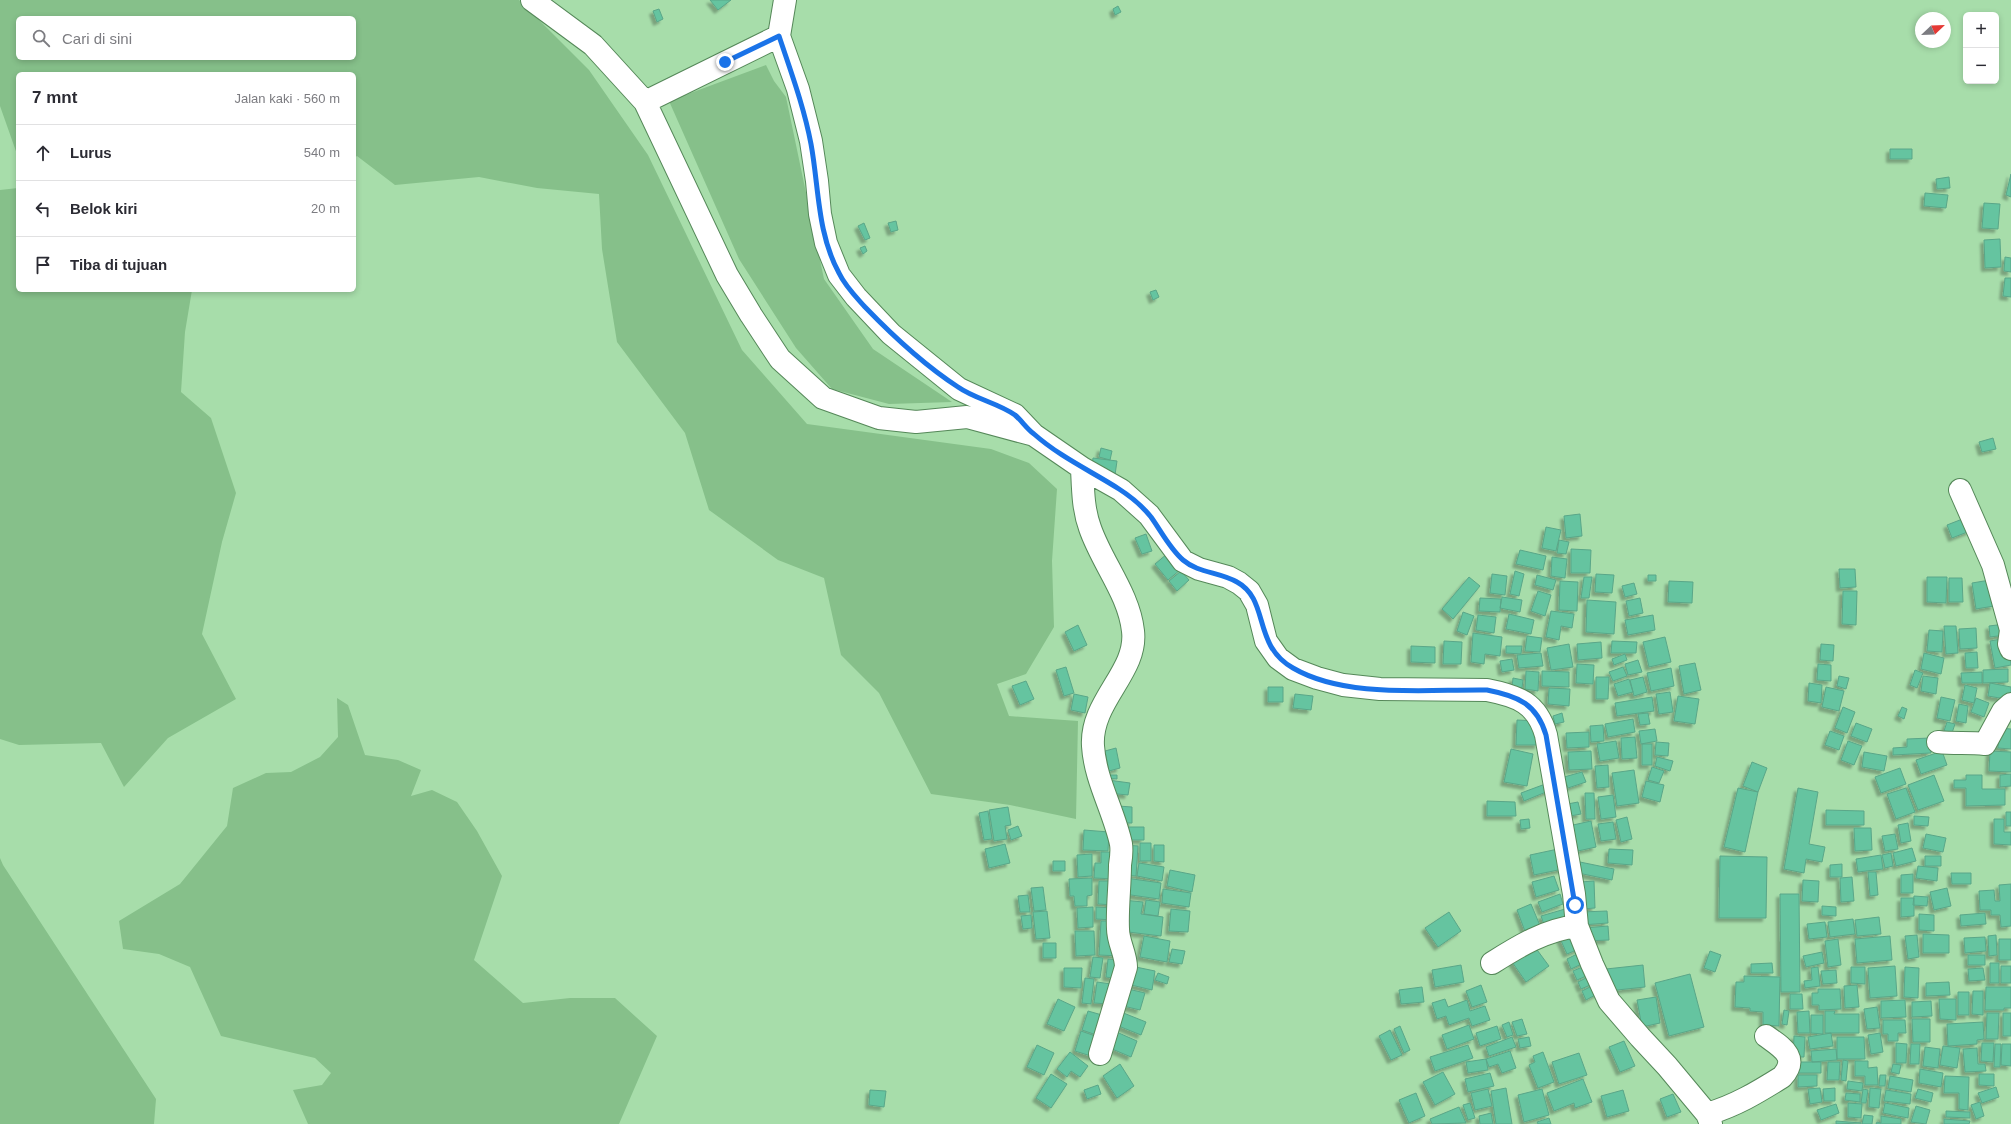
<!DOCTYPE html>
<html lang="id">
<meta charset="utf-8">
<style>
:root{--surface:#fff;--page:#f2f2f3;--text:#2b2b33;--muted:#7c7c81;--line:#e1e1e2}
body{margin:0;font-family:Helvetica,sans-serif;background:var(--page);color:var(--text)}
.controls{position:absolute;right:12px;top:12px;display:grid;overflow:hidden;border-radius:6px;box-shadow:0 2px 6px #0003}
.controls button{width:36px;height:36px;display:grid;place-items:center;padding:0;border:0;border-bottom:1px solid var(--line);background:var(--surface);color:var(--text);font:20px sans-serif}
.compass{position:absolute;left:1915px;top:12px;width:36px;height:36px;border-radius:50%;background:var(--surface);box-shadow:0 2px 6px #0003;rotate:67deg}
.stop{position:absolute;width:12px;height:12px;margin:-9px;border:3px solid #1a73e8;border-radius:50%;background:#fff}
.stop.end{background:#1a73e8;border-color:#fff;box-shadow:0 1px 4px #0008}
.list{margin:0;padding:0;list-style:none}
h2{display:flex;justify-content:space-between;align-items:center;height:52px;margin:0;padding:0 16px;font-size:17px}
h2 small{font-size:13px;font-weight:400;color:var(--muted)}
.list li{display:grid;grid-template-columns:26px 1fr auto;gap:12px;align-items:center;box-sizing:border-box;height:56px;padding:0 16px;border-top:1px solid var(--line)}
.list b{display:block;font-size:15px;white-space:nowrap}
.list em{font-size:13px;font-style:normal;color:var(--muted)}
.icon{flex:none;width:22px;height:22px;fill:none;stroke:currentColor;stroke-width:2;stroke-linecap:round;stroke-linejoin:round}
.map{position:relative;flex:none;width:2011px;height:1124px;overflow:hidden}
.search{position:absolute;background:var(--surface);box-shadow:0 2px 6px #0003;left:16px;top:16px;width:340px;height:44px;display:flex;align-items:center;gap:10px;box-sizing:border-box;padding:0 14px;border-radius:6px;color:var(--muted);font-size:15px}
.panel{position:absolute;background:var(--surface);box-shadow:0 2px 6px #0003;left:16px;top:72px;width:340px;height:220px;border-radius:6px}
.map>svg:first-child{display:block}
.green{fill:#86c08a;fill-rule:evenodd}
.building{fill:#65c4a0;stroke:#5aa688;filter:url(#shadow)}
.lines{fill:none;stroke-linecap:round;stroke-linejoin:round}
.minor-casing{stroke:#558859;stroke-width:24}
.minor{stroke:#fff;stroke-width:22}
.route{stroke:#1a73e8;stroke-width:5}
</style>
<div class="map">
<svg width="2011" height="1124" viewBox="0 0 2011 1124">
<defs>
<filter id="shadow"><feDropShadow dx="-3.5" dy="3.5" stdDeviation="1" flood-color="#0004"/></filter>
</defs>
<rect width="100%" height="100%" fill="#a7ddaa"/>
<path class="green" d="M0,0H519L589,70L648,155L742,350L807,424L991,449L1029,463L1057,489L1052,561L1054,627L1026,674L997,684L1009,716L1078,721L1076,819L1010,805L931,794L879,693L841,655L824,578L778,560L709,510L685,433L617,342L602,249L599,194L537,188L479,177L395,185L357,156L354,158V74H18V157L0,106ZM18,18H354V58H18Z
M766,65L774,81L786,97L824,279L873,349L952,402L889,404L832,389L796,348L739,259L669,101Z
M18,188V290H192L185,332L181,392L211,418L236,493L222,542L202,634L236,699L168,738L124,787L101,743L19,745L0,739V190Z
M337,698L348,705L365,755L398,760L421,770L411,796L432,790L457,802L477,831L502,876L474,960L523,1003L570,998H615L657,1036L619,1124H308L293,1090L322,1085L331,1073L315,1058L221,1036L190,967L159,954L123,949L119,921L180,884L227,826L233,788L266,773L291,772L320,757L338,737Z
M0,858L3,865L156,1099L154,1124H0Z"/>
<path class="building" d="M710,0H731L718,10Z
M1118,6L1121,12L1115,15L1113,9Z
M659,9L663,19L657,22L653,11Z
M1890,149H1912V159H1890Z
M2011,174V197L2006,195Z
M1949,177L1950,188L1937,189L1936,179Z
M1925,193L1948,195L1946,208L1924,206Z
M1984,203L2000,204L1998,229L1982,228Z
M896,221L898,230L891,232L888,223Z
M864,223L870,238L865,240L858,226Z
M2000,239L2001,267L1985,268L1984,240Z
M865,246L867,251L863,254L860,248Z
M2005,257L2011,258V272L2004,271Z
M2005,278H2011V297L2003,296Z
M1156,290L1159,297L1153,300L1150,292Z
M1993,438L1996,449L1982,452L1979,442Z
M1101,448L1112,451L1110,460L1099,457Z
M1093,458L1117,461L1115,475L1091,472Z
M1580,514L1582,536L1566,538L1564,516Z
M1965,518L1970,531L1952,538L1947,525Z
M1546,527L1561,530L1556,551L1542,548Z
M1146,534L1152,551L1142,554L1135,538Z
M1559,540L1569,542L1566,554L1557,553Z
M1571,549L1591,550L1590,573H1571Z
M1520,550L1546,556L1543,570L1516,564Z
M1167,554L1180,570L1168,580L1155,564Z
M1552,557L1567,559L1565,578L1551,576Z
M1839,569H1855L1856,587L1840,588Z
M1181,571L1189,580L1177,591L1169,581Z
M1515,571L1524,574L1519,596L1510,594Z
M1492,574L1507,576L1505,595L1490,593Z
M1596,574L1614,575L1612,593L1595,592Z
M1537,575L1556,580L1553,590L1535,585Z
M1648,575H1656V581H1648Z
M1469,577L1480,586L1453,619L1442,609Z
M1584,577H1592L1589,598H1581Z
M1927,577H1947L1946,603L1927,602Z
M1949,578H1962L1963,602H1949Z
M1990,580L1994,606L1976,609L1972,583Z
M1560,581L1578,582L1577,611L1559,610Z
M1669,581L1693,582L1692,603L1668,602Z
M1634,583L1637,594L1625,597L1622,586Z
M1538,591L1551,595L1545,616L1531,611Z
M1843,591H1857L1856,625L1842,624Z
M1502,597L1522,600L1520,612L1500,608Z
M1480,598L1501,599L1500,612L1479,611Z
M1640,598L1643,613L1629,616L1626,601Z
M1587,600L1616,602L1614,634L1586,632Z
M1551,611L1574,614L1572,628L1561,626L1559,640L1546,637Z
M1463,612L1474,616L1467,635L1457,631Z
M1509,614L1534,620L1531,634L1506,629Z
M1478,615L1496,617L1494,633L1476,630Z
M1653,615L1655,630L1628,635L1625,620Z
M2005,624L2006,635L1990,637L1989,626Z
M1078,625L1087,645L1074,651L1065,632Z
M1944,626H1956L1958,653L1946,654Z
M1976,628L1977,648L1960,649L1959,629Z
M1929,630L1943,631L1942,652L1927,651Z
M1473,633L1502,637L1500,656L1485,654L1484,664L1471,662Z
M1527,636L1542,638L1540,652L1525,651Z
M1665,637L1671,662L1649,667L1643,642Z
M2007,638L2011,665L1995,668L1990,641Z
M1444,641L1462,642L1461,664H1443Z
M1612,641L1637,642L1636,653H1611Z
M1601,642L1602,658L1578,660L1577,644Z
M1569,644L1573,667L1551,670L1547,648Z
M1821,644L1834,645L1833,661L1820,660Z
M1411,646L1435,647V663L1411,662Z
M1506,646H1522L1521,654L1506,653Z
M1977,652L1978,668H1966L1965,653Z
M1541,653L1543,666L1519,668L1517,655Z
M1924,653L1944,658L1941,674L1921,669Z
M1625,654L1627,660L1614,665L1612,659Z
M1512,659L1514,670L1502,672L1500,661Z
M1638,660L1642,672L1628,675L1625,664Z
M1695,663L1701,690L1684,694L1679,666Z
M1577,664L1594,665L1593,684L1576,683Z
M1818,664L1831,665V681L1817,680Z
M1066,667L1074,693L1064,696L1056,670Z
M1623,667L1627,676L1613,681L1609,672Z
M1671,668L1674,686L1651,691L1647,673Z
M2008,669V682L1983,683V670Z
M1915,670L1923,673L1917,688L1910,685Z
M1526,671L1539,672L1538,691L1525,689Z
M1542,671L1569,672V687L1542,686Z
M1982,672V683H1962L1961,673Z
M1839,676L1849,678L1846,689L1837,686Z
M1923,676L1938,678L1936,694L1921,691Z
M1596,677H1609L1608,699H1596Z
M1643,677L1647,692L1634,696L1630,680Z
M1513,678L1523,680L1522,688L1512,687Z
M1629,679L1633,692L1618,696L1614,684Z
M1026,681L1034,699L1020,705L1012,686Z
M1809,683L1822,685L1821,703L1808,701Z
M1990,683L2011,687V700L1988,696Z
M1965,685L1977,688L1974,703L1962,700Z
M1268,687H1283V702H1268Z
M1826,687L1844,691L1839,711L1822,707Z
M1549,688L1570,689L1569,706L1548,704Z
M1670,692L1673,712L1659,714L1656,694Z
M1074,694L1088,697L1085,713L1071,710Z
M1295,694L1313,696L1311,710L1293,708Z
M1678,696L1699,699L1695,724L1674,721Z
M1652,697L1654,711L1617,716L1615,703Z
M1941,697L1955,700L1950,721L1937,718Z
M1976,698L1989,703L1984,717L1971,712Z
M1959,704L1968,706L1966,723L1956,721Z
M1843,707L1855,712L1847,733L1835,728Z
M1902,707L1907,709L1904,719L1898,716Z
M1562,713L1564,722L1555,724L1553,716Z
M1648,713L1650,724L1640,725L1638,714Z
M1633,719L1635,732L1608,737L1605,724Z
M1517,720L1539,721L1538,745H1516Z
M1947,722L1955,724L1952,733L1944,731Z
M1856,723L1872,729L1867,742L1851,736Z
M1603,725L1604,741L1591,742L1590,726Z
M1999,728L2011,729V749L1998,748Z
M1655,729L1657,741L1641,744L1639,731Z
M1830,731L1844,736L1839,750L1825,745Z
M1589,732V747L1567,748L1566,733Z
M1635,737L1637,758L1622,759L1621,738Z
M1930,738L1931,753L1893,755V748L1907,747V739Z
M1616,741L1619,758L1600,761L1597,744Z
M1848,741L1862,746L1854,765L1841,760Z
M1656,742L1669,743L1668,756L1655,755Z
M1642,744H1652V765H1642Z
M1116,748L1120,768L1109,771L1105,751Z
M1511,749L1533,754L1527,786L1504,782Z
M1591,751L1592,769L1569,770L1568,752Z
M1942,751L1947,765L1921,774L1916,760Z
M1990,751L2011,752V772L1989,771Z
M1864,752L1887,756L1884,771L1862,767Z
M1657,757L1673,761L1670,771L1655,766Z
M1752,762L1767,768L1758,792L1743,786Z
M1608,765L1609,787L1597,788L1595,766Z
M1652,767L1664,771L1659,783L1648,780Z
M1900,768L1906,784L1881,793L1875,777Z
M1634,770L1639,803L1617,806L1612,773Z
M1582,772L1586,782L1568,788L1564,777Z
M2011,774V786L2000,787V775Z
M1104,775H1117V779L1104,778Z
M1934,775L1944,801L1918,810L1908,785Z
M1966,775H1982V789H2005V805L1966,806V788H1954V780H1966Z
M1108,780L1130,783L1128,795L1107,793Z
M1646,781L1664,785L1660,802L1642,797Z
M1548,783L1551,790L1524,801L1521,793Z
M1738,788L1758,792L1745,852L1724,847Z
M1798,788L1818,792L1809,844L1825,847L1822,862L1806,859L1804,873L1784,869Z
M1906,788L1915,812L1896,819L1887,794Z
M1585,793H1594L1595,819H1586Z
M1613,795L1616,817L1601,819L1598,797Z
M1487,801L1515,802L1516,816H1487Z
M1578,802L1581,814L1565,817L1562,805Z
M1118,806L1132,807V823H1117Z
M1008,807L1011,825L1005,826L1007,839L994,841L989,810Z
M1826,810L1864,811V825H1826Z
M988,811L992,839L984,840L979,813Z
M2006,812H2011V826H2006Z
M1914,816L1929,817L1928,826L1914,825Z
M1627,817L1632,839L1621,842L1616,820Z
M1529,819L1530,828L1521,829L1520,820Z
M1994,819H2004V832H2011V845L1994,844Z
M1591,821L1596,847L1578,851L1573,825Z
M1613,822L1616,839L1601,841L1598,824Z
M1908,823L1911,841L1901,843L1898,825Z
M1018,826L1022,836L1011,840L1008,830Z
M1128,827H1144V840H1127Z
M1854,828H1871L1872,850L1855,851Z
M1084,830L1109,832L1108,851L1083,850Z
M1895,834L1898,849L1885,851L1882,836Z
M1926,834L1946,838L1943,852L1923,848Z
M1140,843H1151V861H1140Z
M1005,844L1010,863L989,868L985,849Z
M1124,845L1138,846L1136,876L1122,875Z
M1154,845H1164V862L1154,861Z
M1912,848L1916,861L1896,866L1893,853Z
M1558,849L1563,869L1534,875L1530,855Z
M1609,849L1633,850L1632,865L1608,863Z
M1101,852H1117L1115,879L1094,878L1095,863H1101Z
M1891,853L1893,866L1885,868L1882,855Z
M1092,854V876L1078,877L1077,855Z
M1881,855L1883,869L1858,872L1856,859Z
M1720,856L1767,857L1766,918H1719Z
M1925,856H1941V866H1925Z
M1053,861H1065V871H1053Z
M1580,862L1614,869L1612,880L1578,873Z
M1139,863L1164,867L1162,881L1137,876Z
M1842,864V877H1830V865Z
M1918,866L1938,868L1937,881L1916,878Z
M1170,870L1195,875L1192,892L1167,886Z
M1868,872H1876L1878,895L1870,896Z
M1951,873H1971V884H1952Z
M1913,874V893H1901V875Z
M1554,876L1559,890L1536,897L1532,882Z
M1852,877L1854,901L1841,902L1840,878Z
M1092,878V895L1087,896V906H1075L1074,896H1070L1069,879Z
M1126,878L1161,883L1159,899L1124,894Z
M1803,880L1819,881L1818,902L1802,901Z
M1099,881H1115L1114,905L1098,904Z
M1594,881L1595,908L1582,909L1580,882Z
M2011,884V926L2001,927L2000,915H1991V910H1980L1979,891L1994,890L1995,901H2000L1999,885Z
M1043,887L1046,910L1034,911L1031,888Z
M1947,888L1951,906L1934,910L1930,892Z
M1163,889L1191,893L1189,907L1162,903Z
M1560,894L1563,904L1542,912L1538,902Z
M1780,894H1799L1800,992H1781Z
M1028,895L1030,912H1020L1018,896Z
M1914,896L1928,897L1927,906L1913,905Z
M1901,898H1914V916L1901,917Z
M1123,900L1143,902L1141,914L1163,917L1161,936L1120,931Z
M1146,900L1160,902L1158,916L1144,914Z
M1531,904L1541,928L1526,934L1517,910Z
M1822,906L1836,907V916L1822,915Z
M1093,907V927L1078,928L1077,908Z
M1096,907L1114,908L1113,920L1096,919Z
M1171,909L1190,911L1188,932L1169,931Z
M1565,909L1569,923L1546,930L1541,916Z
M1047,911L1050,938L1036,939L1033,912Z
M1607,911L1608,923L1582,925L1581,912Z
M1449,912L1461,931L1438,947L1425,928Z
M1985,913L1986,924L1961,926L1960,915Z
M1919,914L1934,915V931L1919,930Z
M1031,915L1032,928L1023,929L1021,916Z
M1879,917L1881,934L1857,936L1855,920Z
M1853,919L1855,934L1830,937L1828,922Z
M1101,921H1111L1119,956L1099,955Z
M1825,922L1827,937L1809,939L1807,924Z
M1608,926L1609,940L1585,941L1584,928Z
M1571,929L1579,949L1567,954L1558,934Z
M1075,931H1094L1095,955L1076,956Z
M1923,934L1949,935V953H1923Z
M1917,935L1919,957L1908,959L1905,936Z
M1996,935L1997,955L1989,956L1988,936Z
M1144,936L1170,941L1167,962L1140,957Z
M1890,936L1892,960L1857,963L1855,939Z
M1985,937L1986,951L1965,953L1964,938Z
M1838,939L1841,965L1828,967L1825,941Z
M1999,939H2011V960H1999Z
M1043,943H1056V958H1043Z
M1532,943L1549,966L1526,982L1510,959Z
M1172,949L1185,951L1182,964L1169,962Z
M1710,951L1721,955L1715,972L1704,968Z
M1581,952L1586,962L1571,969L1567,959Z
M1822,952L1824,963L1806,967L1803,956Z
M1968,955H1985V965H1968Z
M1093,957L1103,958L1100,978L1090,977Z
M1108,959L1120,960L1118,979L1106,977Z
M1772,963L1773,973H1751V964Z
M1990,963H1999V983H1990Z
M1461,965L1464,982L1435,987L1432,970Z
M1587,965L1591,974L1577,980L1573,971Z
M1643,965L1645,987L1608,991L1606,969Z
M1131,966L1155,971L1152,990L1127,984Z
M1895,966L1897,996L1870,998L1868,968Z
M2001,966H2011V983H2001Z
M1818,967L1820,986L1805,988L1804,981L1812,980L1811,968Z
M1851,967H1865V984L1851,983Z
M1905,967L1919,968L1918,998L1904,997Z
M1064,968H1082L1081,988L1064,987Z
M1983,968L1985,980L1969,981L1968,969Z
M1836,970L1837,983L1823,984L1821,971Z
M1158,973L1169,977L1167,984L1155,980Z
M1690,974L1704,1027L1669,1036L1655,983Z
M1592,975L1595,983L1581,989L1578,982Z
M1744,976L1780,977L1779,1026L1763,1025V1012L1750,1011V1008L1735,1007L1736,982H1744Z
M1085,978L1094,979L1091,1004L1082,1003Z
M1097,982L1111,984L1109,1004L1094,1003Z
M1949,982L1950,995L1926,996V983Z
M1596,984L1601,992L1586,1000L1582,991Z
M1481,985L1487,1002L1472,1007L1466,991Z
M1857,985L1859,1007L1845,1008L1844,986Z
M1422,987L1424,1002L1401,1004L1399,990Z
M1986,987H2011V1008H2004V1010H1985Z
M1124,988L1145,993L1140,1010L1119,1005Z
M1818,989H1840L1841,1009L1819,1010V1005H1812V993H1818Z
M1973,991H1983V1015L1972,1014Z
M1958,992H1969V1015H1958Z
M1790,994H1802L1803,1009H1790Z
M1656,997L1660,1023L1642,1027L1637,1000Z
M1058,999L1075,1007L1064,1031L1047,1024Z
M1445,999L1448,1007L1467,1000L1470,1011L1485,1006L1490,1020L1472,1026L1469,1018L1449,1025L1446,1016L1437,1019L1432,1003Z
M1939,999H1956V1020L1940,1019Z
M1905,1000L1906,1017L1881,1018V1001Z
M1931,1001L1932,1016L1912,1017V1002Z
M1877,1007L1880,1028L1867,1029L1864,1009Z
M1784,1010L1789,1011L1787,1025L1782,1024Z
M1088,1011L1109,1017L1102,1037L1082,1030Z
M1809,1011L1810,1033H1798L1797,1012Z
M1825,1011H1835L1834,1014H1859V1033H1825Z
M1121,1012L1146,1022L1141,1035L1116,1025Z
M1987,1013H1999L1998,1039H1986Z
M2003,1013H2011V1036H2003Z
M1811,1015H1823V1034L1811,1033Z
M1522,1019L1527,1034L1517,1036L1512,1022Z
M1912,1019H1930V1042H1913Z
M1883,1020H1905L1906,1033H1898V1041H1888V1034H1883Z
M1509,1022L1513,1035L1507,1037L1502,1025Z
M1983,1022L1984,1039L1977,1040V1044L1948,1046L1947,1024Z
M1469,1025L1474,1039L1447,1049L1442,1035Z
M1400,1026L1410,1050L1404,1053L1394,1029Z
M1497,1026L1501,1039L1480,1046L1476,1033Z
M1112,1030L1137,1041L1131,1057L1105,1046Z
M1390,1030L1402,1055L1391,1060L1379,1036Z
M1081,1031L1101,1038L1094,1057L1075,1051Z
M1831,1033L1833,1046L1810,1049L1808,1037Z
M1880,1033L1883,1052L1871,1054L1868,1035Z
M1794,1036L1805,1037L1804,1057H1793Z
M1512,1037L1516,1047L1489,1056L1486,1047Z
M1529,1037L1531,1046L1520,1048L1518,1039Z
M1837,1037H1864L1865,1059H1837Z
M1624,1041L1635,1066L1620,1072L1609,1047Z
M1896,1043L1907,1044L1906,1063H1896Z
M1982,1043H1994L1993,1062L1981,1061Z
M1911,1044H1920L1919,1064H1910Z
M1995,1044H2001L2000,1067H1994Z
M2002,1044H2011V1066L2001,1065Z
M1037,1045L1054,1053L1044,1075L1027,1067Z
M1468,1045L1473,1058L1435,1071L1430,1057Z
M1943,1046L1960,1048L1957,1068L1940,1065Z
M1925,1047L1940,1049L1938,1068L1923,1066Z
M1977,1048L1978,1064H1985L1986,1071L1965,1072L1963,1049Z
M1836,1049L1837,1060L1812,1062L1811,1051Z
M1510,1051L1516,1068L1502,1073L1498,1064L1489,1067L1486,1059Z
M1070,1052L1088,1066L1080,1077L1071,1071L1067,1077L1057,1069Z
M1543,1052L1554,1082L1538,1088L1529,1065L1535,1062L1533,1056Z
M1579,1053L1587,1075L1559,1084L1552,1062Z
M1486,1059L1488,1070L1468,1073L1466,1062Z
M1843,1060L1848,1061L1846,1081L1841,1080Z
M1855,1061H1868V1068L1877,1067L1878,1085H1865V1076H1855Z
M1798,1062H1821V1073H1798Z
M1828,1062H1840L1839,1080H1827Z
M1120,1064L1134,1086L1117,1098L1103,1076Z
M1893,1064L1901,1065L1899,1074L1891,1072Z
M1920,1069L1943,1073L1941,1087L1919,1083Z
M1443,1072L1455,1094L1435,1105L1423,1082Z
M1490,1073L1494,1086L1468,1092L1465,1079Z
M1051,1074L1067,1084L1051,1108L1036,1098Z
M1979,1074H1994V1086L1979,1085Z
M1798,1075H1817V1086L1798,1087Z
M1880,1075H1886L1885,1086H1879Z
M1890,1076L1913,1080L1911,1092L1888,1088Z
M1945,1076L1969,1077L1968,1110L1959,1109V1093H1944Z
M1583,1079L1592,1102L1575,1108L1574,1103L1554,1111L1547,1093Z
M1848,1081L1863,1083L1862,1091L1847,1089Z
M1098,1085L1101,1094L1087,1099L1084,1090Z
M1996,1087L1999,1097L1982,1103L1978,1093Z
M1506,1088L1512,1124H1496L1491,1091Z
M1820,1088L1822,1102L1810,1104L1808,1089Z
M1835,1088V1101H1824L1823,1089Z
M1870,1088L1881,1089L1879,1108L1869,1107Z
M1488,1089L1492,1106L1475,1110L1471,1093Z
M1542,1089L1549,1115L1524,1122L1518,1095Z
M1863,1089L1868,1090L1866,1103H1861Z
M1918,1089L1933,1093L1931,1102L1915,1098Z
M870,1090L886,1091L884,1107L869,1105Z
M1623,1090L1629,1111L1607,1117L1601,1096Z
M1886,1090L1911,1094L1910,1104L1884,1101Z
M1416,1093L1425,1116L1409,1123L1399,1100Z
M1846,1093L1860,1094V1102L1845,1100Z
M1673,1094L1681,1112L1667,1117L1660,1099Z
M1980,1102L1984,1116L1976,1119L1971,1105Z
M1470,1103L1475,1118L1468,1120L1463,1105Z
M1848,1103L1862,1104L1861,1118L1848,1117Z
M1885,1103L1909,1108L1908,1118L1883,1113Z
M1836,1104L1839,1113L1821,1120L1817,1110Z
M1916,1106L1930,1110L1926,1124L1911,1122Z
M1459,1107L1466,1123L1432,1124L1430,1119Z
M1946,1111L1970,1112V1118L1946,1117Z
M1491,1113L1493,1124H1480L1479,1116Z
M1864,1115L1873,1116L1872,1124H1862Z
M1881,1116L1901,1119V1124H1876L1877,1122L1881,1123Z
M1549,1118L1551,1124H1538L1537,1122Z
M1944,1119L1970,1121L1969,1124H1944Z
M1836,1121L1861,1123L1836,1124Z"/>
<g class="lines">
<defs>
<path id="minor" d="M532,0L593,45L645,102L727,275L751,315L780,359L823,398L879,418L916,422L967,417L1034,435
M785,0L779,36L798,89L811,141L817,181L820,214L826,243L839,275L856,297L891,334L959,389L1015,415L1034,435L1082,468L1121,490L1149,515L1183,561L1199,569L1228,577L1239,583L1249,591L1257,605L1266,641L1278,658L1293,669L1317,678L1343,685L1380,689L1487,690C1518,696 1537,703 1546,735L1574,894L1577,926L1592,964L1609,1001L1640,1037L1667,1066L1707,1114L1711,1124
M645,102L779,36
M1082,468C1083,489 1083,509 1090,528C1102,563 1129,594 1133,631C1138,672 1090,701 1093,746C1095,780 1114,811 1121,844C1122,851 1121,859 1120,865C1120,886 1117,908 1118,929C1118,942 1126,954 1126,967L1100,1054
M1960,490L1993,565L2011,630L2009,644L2011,649
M1938,742C1954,744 1969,742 1985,744L2003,711L2011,704
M1492,963C1519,946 1545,930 1577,926
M1707,1114C1735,1106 1758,1092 1782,1077C1800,1057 1781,1047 1766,1036"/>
</defs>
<use href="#minor" class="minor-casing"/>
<use href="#minor" class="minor"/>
</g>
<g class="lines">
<path class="route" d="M725,62L779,36C791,72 804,107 811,144C819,187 817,233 839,273C845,286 856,297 865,307C893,336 924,365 958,387C975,399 998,403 1015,415C1022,421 1027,429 1034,434C1060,457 1091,471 1119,489C1130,496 1143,507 1151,517C1161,531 1170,549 1183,560C1198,573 1220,572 1237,582C1270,600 1252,645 1293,668C1346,699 1428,689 1487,690C1518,696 1537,704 1546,735L1575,905"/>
</g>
</svg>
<div class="controls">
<button>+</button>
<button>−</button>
</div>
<svg class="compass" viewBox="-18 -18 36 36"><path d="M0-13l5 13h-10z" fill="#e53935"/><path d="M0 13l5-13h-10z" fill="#7c7c81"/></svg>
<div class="stop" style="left:1575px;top:905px"></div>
<div class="stop end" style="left:725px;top:62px"></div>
<div class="search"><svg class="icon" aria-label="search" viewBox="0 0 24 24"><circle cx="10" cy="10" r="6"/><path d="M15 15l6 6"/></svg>Cari di sini</div>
<section class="panel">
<h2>7 mnt<small>Jalan kaki · 560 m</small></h2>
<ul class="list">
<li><svg class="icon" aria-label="ahead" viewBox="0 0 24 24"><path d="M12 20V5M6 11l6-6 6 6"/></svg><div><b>Lurus</b></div><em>540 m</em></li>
<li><svg class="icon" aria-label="left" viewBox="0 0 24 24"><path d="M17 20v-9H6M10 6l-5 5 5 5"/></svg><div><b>Belok kiri</b></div><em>20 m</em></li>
<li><svg class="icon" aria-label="arrive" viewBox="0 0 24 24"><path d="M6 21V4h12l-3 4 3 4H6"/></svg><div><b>Tiba di tujuan</b></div></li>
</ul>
</section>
</div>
